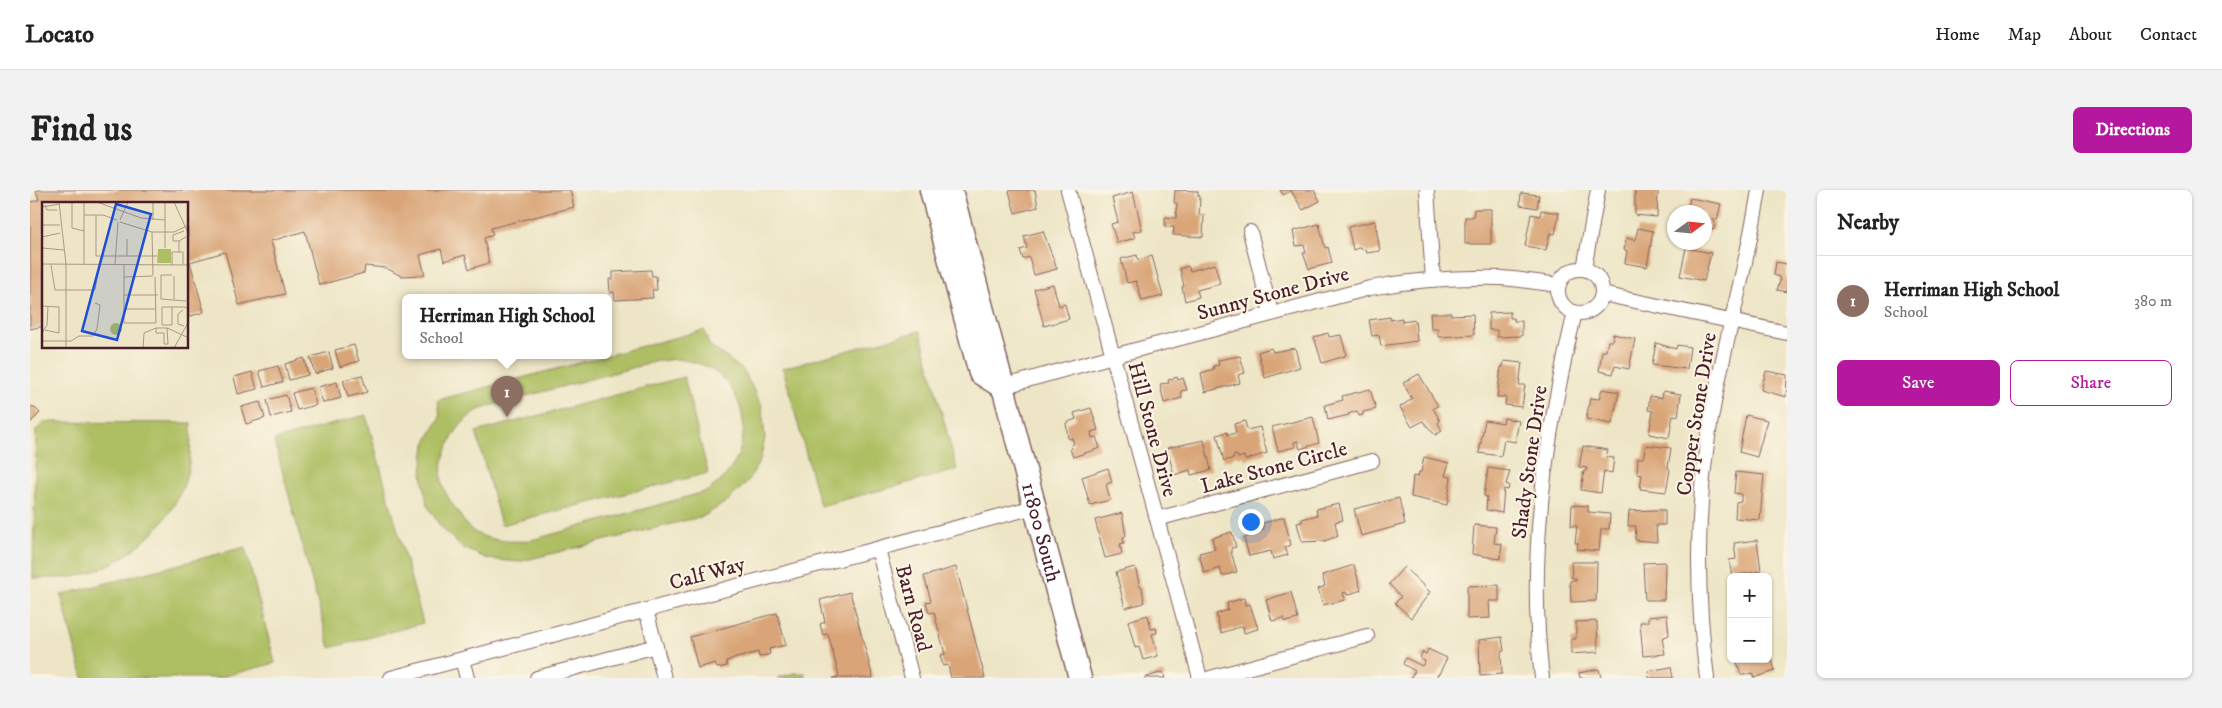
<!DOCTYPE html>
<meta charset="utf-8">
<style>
:root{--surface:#fff;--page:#f2f2f2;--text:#222;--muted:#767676;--line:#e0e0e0;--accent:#b5179e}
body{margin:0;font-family:"IM FELL DW Pica",serif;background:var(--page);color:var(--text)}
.controls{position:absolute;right:15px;bottom:15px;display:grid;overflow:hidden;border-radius:8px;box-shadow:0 1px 4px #0004}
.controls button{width:45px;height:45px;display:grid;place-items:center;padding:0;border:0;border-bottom:1px solid var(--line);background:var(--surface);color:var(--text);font:25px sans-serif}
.compass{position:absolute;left:1637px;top:15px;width:45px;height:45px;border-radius:50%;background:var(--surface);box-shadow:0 1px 4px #0004;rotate:75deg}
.you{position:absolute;left:1220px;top:331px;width:18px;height:18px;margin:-12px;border:4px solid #fff;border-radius:50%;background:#1a73e8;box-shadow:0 0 0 8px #1a73e833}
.badge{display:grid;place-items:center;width:32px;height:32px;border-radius:50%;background:var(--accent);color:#fff;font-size:16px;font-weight:700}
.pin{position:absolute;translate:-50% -41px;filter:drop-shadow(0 1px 2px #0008)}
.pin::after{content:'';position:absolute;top:26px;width:18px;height:15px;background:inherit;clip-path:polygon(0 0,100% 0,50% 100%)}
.popup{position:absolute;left:372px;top:104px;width:210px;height:65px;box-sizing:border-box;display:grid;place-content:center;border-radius:8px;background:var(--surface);filter:drop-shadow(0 1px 4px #0005);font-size:16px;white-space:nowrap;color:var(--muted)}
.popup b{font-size:19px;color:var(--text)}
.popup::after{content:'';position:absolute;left:50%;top:100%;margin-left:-10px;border:10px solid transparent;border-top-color:var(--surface)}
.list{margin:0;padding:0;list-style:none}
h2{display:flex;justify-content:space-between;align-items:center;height:65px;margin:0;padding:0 20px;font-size:21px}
h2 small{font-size:16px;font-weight:400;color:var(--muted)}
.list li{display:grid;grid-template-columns:32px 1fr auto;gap:15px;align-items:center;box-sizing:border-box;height:90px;padding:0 20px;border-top:1px solid var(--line)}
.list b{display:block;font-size:19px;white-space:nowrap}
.list p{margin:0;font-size:16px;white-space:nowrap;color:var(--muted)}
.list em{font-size:16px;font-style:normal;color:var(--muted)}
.actions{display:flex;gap:10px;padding:15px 20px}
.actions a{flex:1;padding:11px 0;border:1px solid var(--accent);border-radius:8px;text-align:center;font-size:18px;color:var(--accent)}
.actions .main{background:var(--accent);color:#fff}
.map{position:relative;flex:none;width:1757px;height:488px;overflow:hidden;border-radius:8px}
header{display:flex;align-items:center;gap:30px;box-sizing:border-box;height:70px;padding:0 25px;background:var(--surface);border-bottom:1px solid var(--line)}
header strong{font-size:24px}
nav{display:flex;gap:28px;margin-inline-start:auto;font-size:18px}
.intro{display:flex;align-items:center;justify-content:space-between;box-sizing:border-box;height:120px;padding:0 30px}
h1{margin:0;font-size:35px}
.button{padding:12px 22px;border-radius:8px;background:var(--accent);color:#fff;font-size:18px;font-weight:700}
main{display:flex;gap:30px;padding:0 30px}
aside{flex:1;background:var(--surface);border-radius:8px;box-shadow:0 1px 4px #0004}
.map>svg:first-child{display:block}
.green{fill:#aebf63;stroke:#7c6f47;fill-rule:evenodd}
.building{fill:#d9a578}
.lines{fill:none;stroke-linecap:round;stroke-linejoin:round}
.minor-casing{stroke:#836461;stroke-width:16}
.primary-casing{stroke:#836461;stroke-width:25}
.minor{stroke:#fff;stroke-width:14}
.primary{stroke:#fff;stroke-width:22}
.labels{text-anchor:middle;stroke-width:4;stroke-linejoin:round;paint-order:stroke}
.street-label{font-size:21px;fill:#4a1f2b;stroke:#fcf5e5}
.inset-road{fill:none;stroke:#ac9687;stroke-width:1}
.view{fill:#1d4ed8;fill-opacity:0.15;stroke:#1d4ed8;stroke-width:2.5}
.inset-edge{fill:none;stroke:#4a1f2b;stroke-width:2.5}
</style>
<header>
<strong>Locato</strong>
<nav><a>Home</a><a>Map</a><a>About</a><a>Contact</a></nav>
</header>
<div class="intro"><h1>Find us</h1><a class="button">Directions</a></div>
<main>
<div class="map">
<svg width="1757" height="488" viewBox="0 0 1757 488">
<rect width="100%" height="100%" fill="#fcf5e5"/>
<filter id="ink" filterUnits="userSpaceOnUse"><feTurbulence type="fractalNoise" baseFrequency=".02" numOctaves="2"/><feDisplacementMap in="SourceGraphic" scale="10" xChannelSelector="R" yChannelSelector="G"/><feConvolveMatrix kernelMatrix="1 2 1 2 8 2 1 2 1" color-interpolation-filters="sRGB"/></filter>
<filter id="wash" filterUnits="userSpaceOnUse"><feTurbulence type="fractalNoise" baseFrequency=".0096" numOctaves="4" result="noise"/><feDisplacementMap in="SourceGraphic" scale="20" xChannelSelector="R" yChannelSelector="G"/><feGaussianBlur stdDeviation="1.12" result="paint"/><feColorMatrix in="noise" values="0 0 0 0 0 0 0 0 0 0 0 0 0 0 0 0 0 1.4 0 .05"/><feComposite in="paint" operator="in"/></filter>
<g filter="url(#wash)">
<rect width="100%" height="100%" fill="#ede5c5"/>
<path class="green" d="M674,140L679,155L713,180L732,216L735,248L730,270L718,291L699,310L674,326L488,372L458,369L431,357L410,336L397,315L392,283L395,254L410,227L408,210ZM648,169C659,171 671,173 681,179C718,203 724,253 695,286C690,292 683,296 678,301L498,351C479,352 454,351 439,338C435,334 431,327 428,322C422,314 414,302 412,292C408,268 425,235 445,222C450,219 457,217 463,215L628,171Z
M890,141L927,280L790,316L753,178Z
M654,187L678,283L471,335L446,242Z
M336,225L393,433L300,458L244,250Z
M14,232L161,233C161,253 161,275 154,294C139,336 96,374 52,385C36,389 20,388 3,388L6,240Z
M215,357L245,473L187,488H53L31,405Z
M764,483H775V488H747Z"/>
<g id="blocks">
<path class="building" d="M6,0H540L544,17L461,38L463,45L454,48L459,73L439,79L435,65L414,71L411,59L390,65L395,85L371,86L356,78L335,76L334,83L289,95L275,41L241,51L255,104L209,115L195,62L160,72L174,122L158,127V14H14V136L0,139V12L9,10Z
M982,0H1005L1008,17L985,23L979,1Z
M1145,0L1168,1V6H1170L1169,25H1174L1173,47L1143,45L1144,37H1135V27L1146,28L1147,13H1144Z
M1250,0H1284L1290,11L1273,20L1261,1L1253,5Z
M1605,0H1628L1627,27L1605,25Z
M1103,2L1112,40L1103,42L1105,48L1087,53L1081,34L1088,32L1082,8Z
M1491,3L1509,5L1507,18L1490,15Z
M1660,8L1691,14L1687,30L1682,29L1685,32L1684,40L1680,39V42L1674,41V22H1657Z
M1444,19H1461V54H1435V27H1443Z
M1511,20L1529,23L1525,44L1520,43L1516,60L1495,56L1501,24L1510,26Z
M1345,31L1350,61L1336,63L1335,59L1332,60L1331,57L1323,60L1318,37Z
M1289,34L1295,58L1298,57L1302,73L1279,79L1273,63H1276L1274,55L1266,56L1263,41Z
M1608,38L1623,41L1617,77L1595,73L1597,61L1594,60L1596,48L1605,50Z
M1013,41L1027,79L1004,85L999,67L993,69L990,60L997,58L994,46Z
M1656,58L1681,63L1674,91L1650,86Z
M1107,65L1108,70L1122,66L1133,106L1112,111L1106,91L1097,93L1091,69Z
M1746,72L1757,74V102L1747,100L1750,91L1749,87L1744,85Z
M1185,74L1190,94L1167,100L1169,107L1155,111L1152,97L1154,96L1150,79L1158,76L1160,81Z
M621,80L622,86H626L627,100H622L623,108L585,110L584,102L580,103L579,89H583V82Z
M1023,94L1029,116L1035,114L1039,129L1014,136L1004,99Z
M1480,122V128H1484V131H1492V146L1467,147V140H1459V123Z
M1400,123H1421V125L1443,124L1444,145L1408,147V139H1401Z
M1360,127L1361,130L1372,128V132L1385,130L1387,151L1351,156L1349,145L1342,146L1339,130Z
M1298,143L1299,147L1311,145L1316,163L1315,166L1292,173L1284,147Z
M1583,144L1605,149L1599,179L1585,176L1583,184L1569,181L1572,161H1576L1578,151H1582Z
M1626,153L1646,159L1647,155L1660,157L1657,179L1622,175Z
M324,155L329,171L310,177L305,160Z
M1241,158L1243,162L1265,158L1270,177L1235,188L1228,162Z
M299,162L303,178L285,184L280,167Z
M1210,166L1215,183L1208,185L1210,193L1175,202L1171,183L1184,179L1183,176L1189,175L1188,170Z
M274,168L278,185L259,190L255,174Z
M1474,171L1492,173L1489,195H1495L1492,217L1475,215L1476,207H1467L1471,177H1473Z
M248,176L253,192L234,197L229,181Z
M1736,181L1757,185L1756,207L1731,200Z
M222,182L227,199L208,204L204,187Z
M1389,184L1408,216L1403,218L1410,231L1408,233L1412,241L1405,245L1393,231L1382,237L1370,217L1382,209L1373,193Z
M332,185L337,202L318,207L313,190Z
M1147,187L1148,190L1153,188L1157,200L1151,201L1152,208L1134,213L1130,194L1139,193L1138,190Z
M307,192L311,208L293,213L288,197Z
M281,198L286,215L267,220L262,203Z
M1340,199L1346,219L1333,222V225L1329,226L1327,221L1318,224L1319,225L1298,230L1295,215L1313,210L1312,206Z
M1572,199L1589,202L1582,234L1556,229L1560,208L1569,209Z
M1633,201L1651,204L1648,226L1643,225L1639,248L1619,244L1623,221L1618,220L1620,206L1632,208Z
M256,205L261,222L241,227L237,210Z
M230,212L235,228L216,234L211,217Z
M3,216L10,223L0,233V218Z
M1061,218L1068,240L1061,242L1062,248L1066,247L1070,258L1043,267L1040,259L1042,258L1041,255L1044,254L1042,248L1038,249L1036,233L1046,229L1044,223Z
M1716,225L1737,230L1727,267L1709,262Z
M1283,227L1289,253L1270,259L1268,251L1264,252L1265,257L1248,261L1242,237Z
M1474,228L1489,231L1485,252L1474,250L1471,266L1449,263L1455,230L1473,233Z
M1215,231L1217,240L1230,237L1237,263L1215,270L1214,266L1208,268L1207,265L1203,266L1204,268L1194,271L1187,245L1197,242L1198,245L1206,243L1204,234Z
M1174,250L1181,280L1161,285L1160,280L1144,285L1137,258Z
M1616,255L1641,258L1638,277L1640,280L1636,302L1610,299L1612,285L1607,284L1608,268H1613Z
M1553,256L1578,260L1576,267L1584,268L1582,283L1574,281L1571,303L1551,300L1554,281H1556L1557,278L1549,277Z
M1394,267L1419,273L1415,286L1421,287L1417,315L1381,307L1383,286L1388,287L1389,282H1391Z
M1078,278L1082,292L1076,294L1080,310L1060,315L1052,287Z
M1458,278L1480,281L1476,294L1479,295L1478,300L1474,299L1472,323L1456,320L1457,307L1454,306Z
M1706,282L1734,285L1730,330L1705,328L1706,312L1711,311V304L1704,303Z
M1369,308L1375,334L1331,346L1324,319Z
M1309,314L1313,330L1305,332L1308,346L1294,351L1272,352L1267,333L1272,332V329L1287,325L1286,319Z
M1542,315L1558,316V322L1580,324L1579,339H1571L1569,361L1547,359L1548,353H1545L1547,336H1541Z
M1625,320H1635V335H1626L1627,352L1605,350L1606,336H1598L1599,321Z
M1092,323L1096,346L1093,347L1094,353L1090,354L1092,364L1075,368L1065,330Z
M1254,327L1261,355L1255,357L1258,365L1243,369L1241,361L1219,366L1214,348L1223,345L1222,342L1234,339L1233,333Z
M1444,335L1466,337L1464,353L1472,354L1470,369L1442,364Z
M1202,342L1206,357L1201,358V362L1207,382L1192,386L1190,378L1174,383L1169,363L1185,359L1182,348Z
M1727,350L1731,381L1702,386L1699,370L1706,369L1704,353Z
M1541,372H1567L1566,411L1541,412L1540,391L1546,390V388H1542Z
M1635,372L1634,410H1615L1613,373Z
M1324,375L1331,400L1317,405L1316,402L1313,403L1315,410L1293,415L1288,399L1295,396L1292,385Z
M926,377L955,488H921L918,475L913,476L910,465L915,464L904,422L899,423L896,412L901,411L894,386Z
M1105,377L1110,397H1112L1114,413L1095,418L1086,382Z
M1374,377L1400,402L1381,428L1365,413L1371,407L1359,394Z
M1469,395V411H1459L1460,428L1437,429V396Z
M820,402L843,488H803L809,486L798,444L793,445L790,434L795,432L790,410Z
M1261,402L1268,429L1255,432L1254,428L1242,431L1236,410Z
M1214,408L1215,415L1220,414L1228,439L1214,443L1213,436L1191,443L1186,424L1198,420L1197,413Z
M747,423L756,455L739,459L740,464L729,467L728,462L696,471L697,476L687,478L685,473L668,478L660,447Z
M1118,425L1121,439L1126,438L1127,443L1122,444L1128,466L1113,470L1109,457L1105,458L1098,431Z
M1637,425L1639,445L1632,448L1635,464L1613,466L1610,432H1618V427Z
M1567,431L1568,462L1541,464V449H1546V432Z
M1472,447L1474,461L1471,462L1472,484L1450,486L1449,450Z
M1398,459L1417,468L1409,484H1408L1405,488H1380L1385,481L1373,474L1374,471L1376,468L1392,476L1395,471L1390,469L1392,462L1396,464Z
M1741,465L1745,481L1724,488L1723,483L1711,485L1706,469H1738V466Z
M1641,477L1643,488H1619L1618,481Z
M1569,479L1571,488H1550L1549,483Z
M1133,482L1135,488H1114Z"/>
</g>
</g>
<g filter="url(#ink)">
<use href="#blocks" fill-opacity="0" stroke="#836461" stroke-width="1"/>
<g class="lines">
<defs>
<path id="minor" d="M1038,0L1170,488
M1397,0L1403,89
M1220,42L1241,123
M1554,79L1568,0
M1528 101a22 22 0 1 1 44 0a22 22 0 1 1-44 0Z
M1572,104L1757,143
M972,197L1083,166L1340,98C1383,90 1427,87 1471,88C1490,89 1510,93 1529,95
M1127,329L1342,271
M848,359L882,488
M616,420L634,488
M432,469L437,488
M361,488L1004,317
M507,488L626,456
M1180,488L1337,446
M1512,488C1497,362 1516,245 1545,122
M1677,488C1667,412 1666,336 1676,261C1688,173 1715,88 1729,0"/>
<g id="primary">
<path d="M901,0L950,183L972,197"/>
<path id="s1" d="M921,0L1050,488"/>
</g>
</defs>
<use href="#minor" class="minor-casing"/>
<use href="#primary" class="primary-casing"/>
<use href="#minor" class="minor"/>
<use href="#primary" class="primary"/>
</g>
</g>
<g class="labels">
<g class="street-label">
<text transform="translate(1243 103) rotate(-15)" y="7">Sunny Stone Drive</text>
<text transform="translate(1666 224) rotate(-81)" y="7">Copper Stone Drive</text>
<text transform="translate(1123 239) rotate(75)" y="7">Hill Stone Drive</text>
<text transform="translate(1499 272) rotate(-82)" y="7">Shady Stone Drive</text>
<text transform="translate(1244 277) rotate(-15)" y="7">Lake Stone Circle</text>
<text dy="7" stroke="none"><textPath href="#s1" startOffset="354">11800 South</textPath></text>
<text transform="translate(677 383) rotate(-15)" y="7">Calf Way</text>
<text transform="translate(884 418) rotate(75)" y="7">Barn Road</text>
</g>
</g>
<g transform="translate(12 12)">
<rect width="146" height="146" fill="#ede5c5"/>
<path d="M116,47H129V61H115ZM68 127a6 6 0 1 1 12 0a6 6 0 1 1-12 0Z" fill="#aebf63"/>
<path class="inset-road" d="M17,0L24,62M30,0V26L42,29M55,0L99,16L123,18M111,0V18M132,0L147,33M3,3L5,8H15M0,5L18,2M42,13H61L75,18M54,13V54H115M78,18L86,0M78,20L110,30H132L147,23M0,23H18M110,30L111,73M0,35L18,31M85,37V54M137,39H131V33L142,29M0,46L22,48M123,46V0M137,50V39L144,35M0,62L147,63M42,62V0M73,62L76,20M9,63L13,88H53L57,65M82,63V121H114L113,75M130,63V50H141V62M130,73H119V97L144,99M132,74V97M82,75L111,74M82,93H116M0,104L17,105V131L3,128M130,105V123H120V105H142L145,106L147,105M82,107H114M141,108L136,112V122L142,124M0,131L5,123L6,104M0,139H29L37,134H51L55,127L58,103L53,101M122,142H126L125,126L145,135M122,142V131H114V126H125M24,146V62M101,146L102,131L114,126M132,146L147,119"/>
<path class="view" d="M74,2L109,12L75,138L40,129Z"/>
<rect width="146" height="146" class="inset-edge"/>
</g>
</svg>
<div class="controls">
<button>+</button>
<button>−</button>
</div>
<svg class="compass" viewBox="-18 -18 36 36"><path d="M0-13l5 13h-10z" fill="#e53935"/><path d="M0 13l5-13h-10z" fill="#767676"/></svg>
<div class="you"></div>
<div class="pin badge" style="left:477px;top:227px;background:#8d6e63">1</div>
<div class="popup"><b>Herriman High School</b>School</div>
</div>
<aside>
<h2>Nearby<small></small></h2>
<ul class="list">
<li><span class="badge" style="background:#8d6e63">1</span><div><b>Herriman High School</b><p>School</p></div><em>380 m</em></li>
</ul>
<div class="actions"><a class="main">Save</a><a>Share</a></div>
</aside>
</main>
